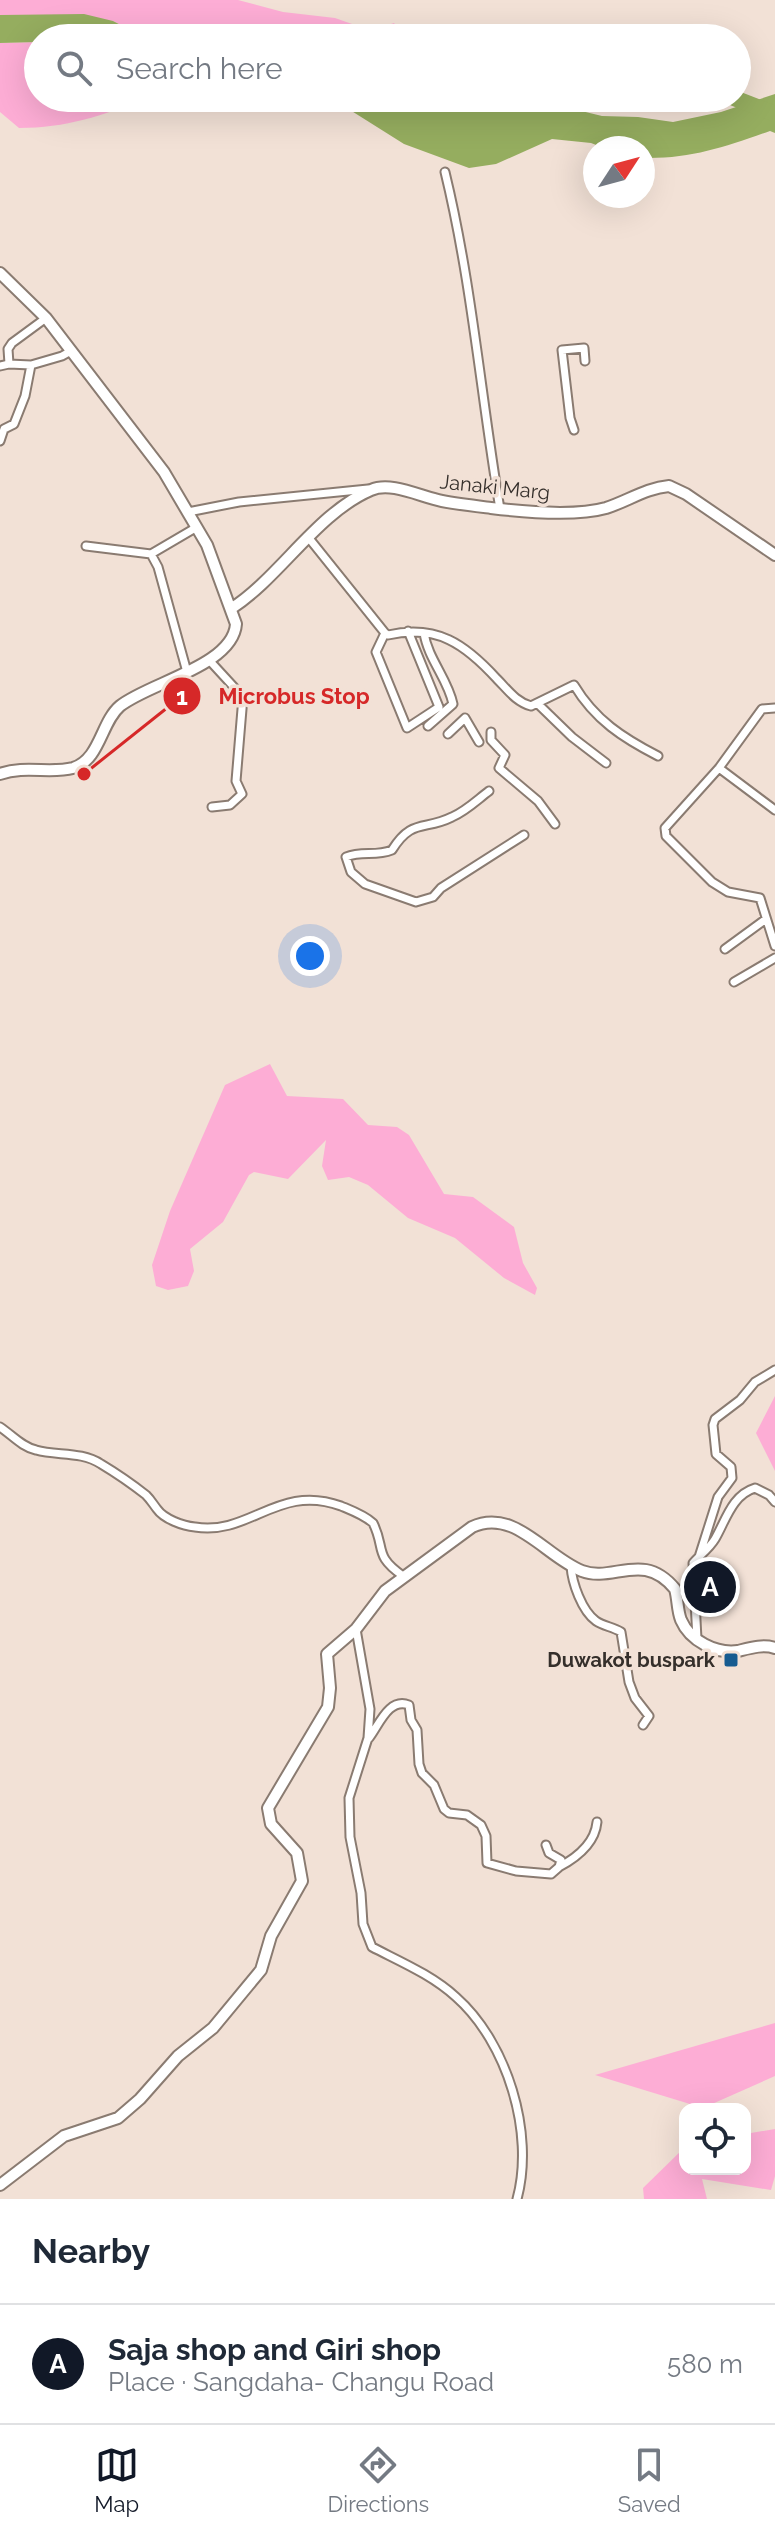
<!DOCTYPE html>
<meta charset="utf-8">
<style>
:root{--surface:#fff;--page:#f2f2f3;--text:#1f2937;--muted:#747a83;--line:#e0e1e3;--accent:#111827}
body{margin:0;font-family:Raleway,sans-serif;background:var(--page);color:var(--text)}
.controls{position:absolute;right:24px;bottom:24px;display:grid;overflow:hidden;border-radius:16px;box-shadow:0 8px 32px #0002}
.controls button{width:72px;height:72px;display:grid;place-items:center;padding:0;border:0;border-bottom:2px solid var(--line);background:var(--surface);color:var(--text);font:40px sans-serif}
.compass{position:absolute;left:583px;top:136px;width:72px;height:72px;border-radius:50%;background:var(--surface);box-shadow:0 8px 32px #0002;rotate:54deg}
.you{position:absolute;left:310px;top:956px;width:28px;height:28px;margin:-20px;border:6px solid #fff;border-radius:50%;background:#1a73e8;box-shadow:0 0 0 12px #1a73e833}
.badge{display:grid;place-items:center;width:52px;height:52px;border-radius:50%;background:var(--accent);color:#fff;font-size:26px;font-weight:700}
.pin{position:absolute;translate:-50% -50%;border:4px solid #fff;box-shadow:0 2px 8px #0006}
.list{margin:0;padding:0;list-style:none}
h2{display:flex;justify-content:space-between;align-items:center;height:104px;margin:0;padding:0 32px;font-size:34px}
h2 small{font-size:26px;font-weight:400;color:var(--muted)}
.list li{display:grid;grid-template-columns:52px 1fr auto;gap:24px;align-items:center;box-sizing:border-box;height:120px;padding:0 32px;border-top:2px solid var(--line)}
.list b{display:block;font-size:30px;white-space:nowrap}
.list p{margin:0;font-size:26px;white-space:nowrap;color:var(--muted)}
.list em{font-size:26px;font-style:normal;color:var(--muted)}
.icon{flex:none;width:44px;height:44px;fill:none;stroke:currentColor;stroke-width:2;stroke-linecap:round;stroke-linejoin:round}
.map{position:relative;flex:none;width:775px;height:2199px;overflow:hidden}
.search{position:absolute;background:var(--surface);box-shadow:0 8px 32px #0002;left:24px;right:24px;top:24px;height:88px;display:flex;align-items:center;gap:20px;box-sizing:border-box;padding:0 28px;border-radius:44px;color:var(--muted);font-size:30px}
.sheet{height:224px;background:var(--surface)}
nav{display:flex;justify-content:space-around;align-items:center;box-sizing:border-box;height:112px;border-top:2px solid var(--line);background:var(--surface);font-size:22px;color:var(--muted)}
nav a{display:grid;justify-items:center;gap:4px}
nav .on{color:var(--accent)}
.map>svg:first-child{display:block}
.green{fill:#fdadd5}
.water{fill:#95ad5f}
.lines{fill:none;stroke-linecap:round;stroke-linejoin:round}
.river{stroke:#95ad5f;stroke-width:16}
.street-casing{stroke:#8a7b71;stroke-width:11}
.secondary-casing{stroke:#8a7b71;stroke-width:14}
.street{stroke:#fff;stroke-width:7}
.secondary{stroke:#fff;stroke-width:10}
.poi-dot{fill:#165b90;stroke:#f2e1d6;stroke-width:3}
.labels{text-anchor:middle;stroke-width:7;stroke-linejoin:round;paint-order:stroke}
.street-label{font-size:20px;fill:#352f2b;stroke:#f2e1d6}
.poi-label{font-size:20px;font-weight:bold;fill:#352f2b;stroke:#f2e1d6;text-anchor:end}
.leader{fill:none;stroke:#d62828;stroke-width:3}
.callout-dot{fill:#d62828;stroke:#f2e1d6;stroke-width:3}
.mark-label{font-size:24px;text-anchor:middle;font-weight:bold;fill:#fff}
.callout-label{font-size:22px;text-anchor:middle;font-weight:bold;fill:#d62828;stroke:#f2e1d6;stroke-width:7;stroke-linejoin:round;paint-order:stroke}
</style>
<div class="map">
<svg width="775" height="2199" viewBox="0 0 775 2199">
<rect width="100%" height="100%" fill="#f2e1d6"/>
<path class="green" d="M0,0H238L283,12L335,18L372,31L394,23L399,30L385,38H146L113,21L0,15Z
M38,42V98H146C102,116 66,128 19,128L0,112V43Z
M270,1064L287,1096L343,1099L368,1125L397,1127L409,1135L444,1194L473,1197L514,1227L523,1263L537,1288L535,1295L504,1278L455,1238L408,1218L368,1185L349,1177L328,1180L322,1166L326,1140L288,1179L254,1172L249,1175L223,1222L190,1249L194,1271L188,1286L168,1290L156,1286L152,1265L170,1211L225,1085Z
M775,1396V1471L756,1433Z
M775,2023V2076L703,2108L595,2075Z
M775,2129V2176L771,2190L702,2179L707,2199H644L643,2188L685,2147V2169H745V2134Z"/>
<path class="water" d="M84,14L113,21L146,38H99L77,33L58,38H38V42L0,43V15Z
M775,94V133L770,131C724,147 692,159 643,158V148H604L591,143L552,139L496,164L469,168L404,144L350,110L324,107L277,109L245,106L207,98H544L561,106L602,116L638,117L673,122L721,112Z"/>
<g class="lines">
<path class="river" d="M734,98L775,114"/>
<defs>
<path id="street" d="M445,172C472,283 481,397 500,509
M9,364L31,365
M0,366L9,364L8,349L12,343L46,318
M574,430L570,418L562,350L584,348L585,361
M0,441L4,429L14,424L25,396L31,365L62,356L71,351
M188,512L239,502L368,489
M308,537L385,633L388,635C437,624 465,644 497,679C508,690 516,702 531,706L574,685C595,720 623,738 658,756
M86,546L151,554L197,527
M151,554L158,567L187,672
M385,633L376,652L407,728L439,707L408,631
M424,633C428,659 448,679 453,704L428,726
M209,660L243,697L236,781L242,794L230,805L212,807
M538,704L572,737L606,763
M775,708L762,709L719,768L665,828L666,836L712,882L728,892L760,898L775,946
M491,732V740L505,755L499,768L538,801L555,824
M448,734L465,718L479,742
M719,768L775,810
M489,791C477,800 466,811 452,817C424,831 412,818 392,850C375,857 362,850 346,857L351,872L365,884L416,902L433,897L441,888L524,835
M725,949L766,919
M734,982L775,958
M0,1427C12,1435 22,1447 36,1450C57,1456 81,1451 101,1464C116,1473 132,1484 146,1495C151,1500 153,1504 157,1509C164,1519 183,1526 195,1527C250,1536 278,1483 341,1506C353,1511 364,1515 373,1523C386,1549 373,1555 403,1576
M699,1557L718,1497L732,1478L731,1467L716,1454L713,1425L715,1419L740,1400L755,1382L775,1370
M571,1566C572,1583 582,1611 596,1621C603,1626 613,1627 621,1632L629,1682L635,1698L649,1716L643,1725
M356,1629L370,1709L368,1738L349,1798L350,1837L361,1893L363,1924L372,1947C401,1962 432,1975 456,1997C507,2042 535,2133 517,2199
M697,1639L693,1563C700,1555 709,1549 715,1539C726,1520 732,1495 755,1488L769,1495L775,1502
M369,1738C379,1725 389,1697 409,1705L411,1720L417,1730L419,1764L422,1773L434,1785L444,1809L449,1813L467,1815L481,1825L486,1836L487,1863L516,1871L551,1874L559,1867L561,1860L549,1853L546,1845
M559,1867C576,1858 595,1843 597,1822"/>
<path id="secondary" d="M0,273L46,318L164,472L207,545L236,624C233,666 148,683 120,706C101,722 100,760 73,768C50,774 25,765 0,774
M232,608C280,577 317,513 371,490C391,481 421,497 442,501C458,504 475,506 491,508C524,512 574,517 606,508C628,501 646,488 669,486L686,494L775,555
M0,2185L64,2136L118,2118L140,2099L178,2056L213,2028L261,1970L271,1936L302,1881L297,1853L271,1824L268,1808L328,1707L330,1688L327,1654L356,1629L385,1591L472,1527C514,1507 546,1557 582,1571C613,1583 643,1550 675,1589C678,1599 677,1610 681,1620C690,1641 716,1654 738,1651C750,1648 763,1644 775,1648"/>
</defs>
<use href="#street" class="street-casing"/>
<use href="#secondary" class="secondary-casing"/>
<use href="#street" class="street"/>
<use href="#secondary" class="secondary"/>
</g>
<rect class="poi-dot" x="723" y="1652" width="16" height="16" rx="4"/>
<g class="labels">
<g class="street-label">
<text transform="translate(495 487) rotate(6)" y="7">Janaki Marg</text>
</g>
<g class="poi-label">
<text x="715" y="1667">Duwakot buspark</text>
</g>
</g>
<path class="leader" d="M84 774L182 696"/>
<g class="callout-dot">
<circle cx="84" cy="774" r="8"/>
<circle cx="182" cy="696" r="20"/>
</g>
<g class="mark-label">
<text x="182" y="705">1</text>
</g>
<g class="callout-label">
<text x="294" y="704">Microbus Stop</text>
</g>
</svg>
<div class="controls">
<button><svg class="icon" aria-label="locate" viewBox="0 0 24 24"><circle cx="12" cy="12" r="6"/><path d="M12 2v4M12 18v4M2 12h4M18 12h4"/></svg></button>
</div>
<svg class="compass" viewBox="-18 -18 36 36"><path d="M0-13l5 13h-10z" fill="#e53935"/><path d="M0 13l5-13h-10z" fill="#747a83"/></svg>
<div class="you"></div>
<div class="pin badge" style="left:710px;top:1587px">A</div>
<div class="search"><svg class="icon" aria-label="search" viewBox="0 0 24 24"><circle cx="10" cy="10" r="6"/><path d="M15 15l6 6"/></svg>Search here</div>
</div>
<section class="sheet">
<h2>Nearby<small></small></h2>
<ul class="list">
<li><span class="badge">A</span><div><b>Saja shop and Giri shop</b><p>Place · Sangdaha- Changu Road</p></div><em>580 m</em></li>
</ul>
</section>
<nav>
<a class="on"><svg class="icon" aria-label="map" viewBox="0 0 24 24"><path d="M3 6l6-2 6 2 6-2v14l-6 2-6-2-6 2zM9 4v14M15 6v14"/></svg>Map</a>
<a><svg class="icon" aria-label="directions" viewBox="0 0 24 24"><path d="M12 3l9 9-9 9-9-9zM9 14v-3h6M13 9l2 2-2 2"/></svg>Directions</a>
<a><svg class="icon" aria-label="saved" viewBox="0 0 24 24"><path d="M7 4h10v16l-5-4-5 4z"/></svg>Saved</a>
</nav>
